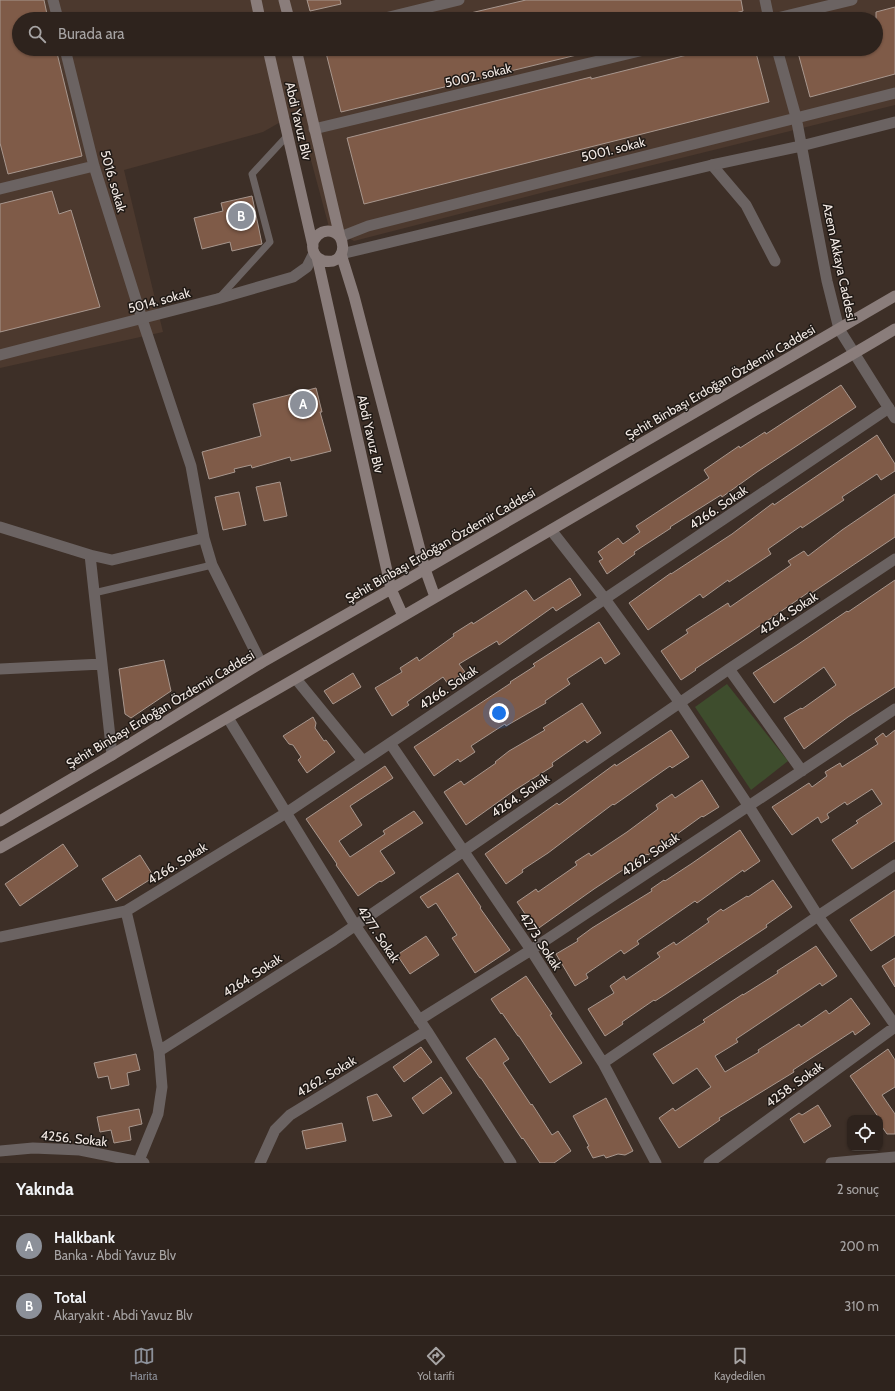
<!DOCTYPE html>
<html lang="tr">
<meta charset="utf-8">
<style>
:root{--surface:#2e231d;--page:#3a2f2a;--text:#f1f3f6;--muted:#a7a4a4;--line:#49403b;--accent:#8c9099}
body{margin:0;font-family:Cabin,sans-serif;background:var(--page);color:var(--text)}
.controls{position:absolute;right:12px;bottom:12px;display:grid;overflow:hidden;border-radius:8px;box-shadow:0 1px 3px #0004}
.controls button{width:36px;height:36px;display:grid;place-items:center;padding:0;border:0;border-bottom:1px solid var(--line);background:var(--surface);color:var(--text);font:20px sans-serif}
.you{position:absolute;left:499px;top:713px;width:14px;height:14px;margin:-10px;border:3px solid #fff;border-radius:50%;background:#1a73e8;box-shadow:0 0 0 6px #1a73e833}
.badge{display:grid;place-items:center;width:26px;height:26px;border-radius:50%;background:var(--accent);color:#fff;font-size:13px;font-weight:700}
.pin{position:absolute;translate:-50% -50%;border:2px solid #fff;box-shadow:0 1px 4px #0006}
.list{margin:0;padding:0;list-style:none}
h2{display:flex;justify-content:space-between;align-items:center;height:52px;margin:0;padding:0 16px;font-size:17px}
h2 small{font-size:13px;font-weight:400;color:var(--muted)}
.list li{display:grid;grid-template-columns:26px 1fr auto;gap:12px;align-items:center;box-sizing:border-box;height:60px;padding:0 16px;border-top:1px solid var(--line)}
.list b{display:block;font-size:15px;white-space:nowrap}
.list p{margin:0;font-size:13px;white-space:nowrap;color:var(--muted)}
.list em{font-size:13px;font-style:normal;color:var(--muted)}
.icon{flex:none;width:22px;height:22px;fill:none;stroke:currentColor;stroke-width:2;stroke-linecap:round;stroke-linejoin:round}
.map{position:relative;flex:none;width:895px;height:1163px;overflow:hidden}
.search{position:absolute;background:var(--surface);box-shadow:0 1px 3px #0004;left:12px;right:12px;top:12px;height:44px;display:flex;align-items:center;gap:10px;box-sizing:border-box;padding:0 14px;border-radius:22px;color:var(--muted);font-size:15px}
.sheet{height:172px;background:var(--surface)}
nav{display:flex;justify-content:space-around;align-items:center;box-sizing:border-box;height:56px;border-top:1px solid var(--line);background:var(--surface);font-size:11px;color:var(--muted)}
nav a{display:grid;justify-items:center;gap:2px}
nav .on{color:var(--accent)}
.map>svg:first-child{display:block}
.built{fill:#4c392e;fill-rule:evenodd}
.green{fill:#3e4d2d}
.building{fill:#7f5b48;stroke:#a8978e}
.lines{fill:none;stroke-linecap:round;stroke-linejoin:round}
.service{stroke:#6b6362;stroke-width:7}
.minor{stroke:#6b6362;stroke-width:11}
.tertiary{stroke:#6b6362;stroke-width:11}
.secondary{stroke:#8a7d7b;stroke-width:11}
.labels{text-anchor:middle;stroke-width:3;stroke-linejoin:round;paint-order:stroke}
.street-label{font-size:13px;fill:#f2e9e4;stroke:#1f1915}
</style>
<div class="map">
<svg width="895" height="1163" viewBox="0 0 895 1163">
<rect width="100%" height="100%" fill="#3d2f27"/>
<path class="built" d="M0,0H895V105L568,186L354,241L329,227L298,112L263,132L124,170L163,332L0,368ZM19,19H876V49H19Z"/>
<path class="green" d="M727,684L788,761L751,790L695,707Z"/>
<path class="building" d="M0,0H44L48,19H19V49H56L82,156L8,174L0,143Z
M307,0H340L341,4L310,11Z
M526,0H741L743,11L713,19H463L462,15Z
M895,7V74L810,97L797,49H876V12Z
M325,49H585V53L341,112Z
M711,49H755L769,102L364,204L347,138L591,77V79Z
M52,191L59,214L71,210L100,307L0,332V204Z
M252,196L262,244L232,251L230,242L202,249L194,218L223,211L221,203Z
M841,385L856,407L757,472L722,497L721,495L670,527L671,528L634,552L635,554L607,574L599,561L603,559L598,552L618,538L623,544L640,532L636,526L709,478L704,470L739,446L740,448L765,432L766,434Z
M316,388L322,412H320L331,451L291,461L290,457L252,468L251,465L234,469L235,472L209,479L202,452L261,436L253,404Z
M877,435L895,464V471L881,480L877,474L842,497L844,500L802,528L801,526L768,549L771,554L729,582L728,580L703,598L700,594L648,630L629,603L671,573V574L732,534L773,503L774,505Z
M280,482L287,516L264,521L256,487Z
M239,492L246,525L223,530L215,497Z
M895,494V537L810,594L809,592L748,634L695,669L696,670L681,680L661,651L688,633L686,630L728,603L730,607L791,565L788,561L804,551L808,556L842,530Z
M570,578L581,595L556,611L553,607L499,645L497,641L459,664L465,672L448,684L443,677L407,702L409,705L392,716L375,688L402,672L400,668L417,657L419,661L454,636L453,634L472,622L473,624L526,590L534,601Z
M895,580V687L848,717L804,749L784,718L801,708L802,709L836,685L824,667L774,703L753,673L797,645L847,611L848,612Z
M599,622L620,654L605,664L601,657L567,679L570,684L545,701L546,703L506,726L505,724L471,746L475,752L460,762L458,759L434,776L414,747L511,683L510,682L535,666L533,664Z
M164,660L171,691L131,718L125,714L119,669Z
M353,673L361,687L333,704L324,691Z
M582,703L601,733L587,743L585,740L552,763L553,766L515,790L466,825L444,792L461,781L464,785L496,763L495,762L509,751L545,730L543,728Z
M313,717L316,723L315,728L324,741L326,740L335,752L307,773L298,760L301,757L293,745L289,744L283,736Z
M671,730L689,757L672,768L670,766L614,805L613,804L548,853L522,870L523,872L506,884L485,854L557,803L559,805L615,764L616,766Z
M895,730V841L852,869L832,840L858,823L856,821L882,804L872,789L847,805L845,802L827,814L829,818L821,823L818,817L792,835L772,807L809,783L812,787L827,776L825,772L840,763L842,767L878,744L875,739L883,733L886,737Z
M385,766L393,778L350,806L362,825L339,841L350,857L385,834L383,831L414,811L423,823L380,851L395,873L381,882L380,881L358,896L336,865L337,864L306,819Z
M702,780L719,807L703,817L702,816L648,855L647,854L594,889L536,930L517,902L536,889L538,892L577,865L575,862L589,853L591,856L627,832L658,809L656,805L672,794L675,798Z
M740,830L760,861L744,872L743,870L697,903L695,901L637,941L639,944L624,954L621,950L586,974L588,978L575,986L556,954L578,941L577,939L592,928L652,891L651,889L664,880L665,881L691,864Z
M63,844L78,866L20,906L5,884Z
M140,855L154,877L116,901L102,879Z
M458,873L481,907L480,908L510,950L475,973L452,938L457,935L436,903L428,908L420,897Z
M773,880L792,907L766,925L767,927L666,994L655,1001L654,1000L622,1022L623,1024L605,1036L588,1009L614,993L610,986L624,976L626,980L660,957L657,953L674,942L676,945L709,922L707,919L721,909L723,911L747,896L748,897Z
M895,890V935L871,951L850,920Z
M426,936L439,955L410,974L397,955Z
M816,946L837,976L822,986L820,983L736,1039L738,1042L715,1056L725,1072L759,1052L758,1050L799,1024L801,1027L826,1010L829,1014L851,998L870,1024L855,1035L853,1031L793,1070L794,1072L719,1118L720,1120L679,1148L659,1118L673,1108L675,1111L711,1087L697,1068L673,1084L653,1054L705,1022L703,1020L743,994V995L778,973L777,971Z
M895,958V987L882,966Z
M526,976L552,1014L550,1015L582,1063L550,1083L519,1036H518L502,1013L501,1014L491,999Z
M495,1038L509,1059L503,1063L531,1105L532,1104L552,1135L558,1131L571,1151L554,1163H540L523,1138L522,1139L481,1078H480L466,1058Z
M421,1047L432,1062L404,1082L393,1067Z
M888,1049L895,1060V1087L882,1095L895,1114V1134H887L880,1124V1118H879L850,1076Z
M136,1054L140,1070L127,1073L129,1085L111,1089L108,1076L98,1078L94,1063Z
M441,1077L452,1093L423,1114L412,1098Z
M377,1094L392,1116L373,1121L367,1097Z
M606,1098L633,1151L625,1155L618,1154L606,1158L604,1155L593,1158L587,1147L589,1146L573,1116Z
M818,1105L831,1126L804,1143L790,1119L799,1113L802,1115Z
M139,1109L142,1124L129,1127L131,1140L114,1143L111,1130L100,1132L97,1117Z
M342,1123L346,1141L306,1149L302,1131Z"/>
<g class="lines">
<path class="service" d="M219,298L270,242L252,174L288,135
M94,593L212,565"/>
<path class="minor" d="M53,0L58,19
M381,19L459,0
M773,19L852,0
M65,49L94,166L142,319L191,466L204,538L212,565L261,663
M314,129L648,49
M712,165L746,205L775,261
M0,189L94,166
M0,527L90,555L112,560L204,538
M551,530L605,599L680,703L748,805L818,916L895,1025
M90,555L112,755
M0,669L102,664
M729,669L802,771
M296,679L363,761
M228,718L355,925L427,1031L511,1163
M390,743L531,950L603,1063L656,1163
M126,911L159,1051L162,1087L158,1114L138,1163
M0,937L126,911L286,813L889,408
M419,1020L531,950L895,709
M159,1051L334,940L729,669L895,559
M603,1063L818,916L895,865
M0,1151L33,1148L80,1150L144,1163
M260,1163L275,1130L290,1115L427,1031
M709,1163L895,1027
M831,1163L895,1157"/>
<path class="tertiary" d="M765,0L769,19
M777,49L796,117L827,281L839,329L895,418
M340,237L368,226L895,93
M341,254L712,165L801,146L895,122
M0,355L217,299L293,277L307,267L314,253"/>
<path class="secondary" d="M256,0L260,19
M284,0L289,19
M268,49L313,246
M296,49L340,237C345,246 343,258 333,261C327,262 322,261 318,258C302,243 325,220 340,237
M341,254L354,296L425,569L435,597
M317,257L391,589L403,616
M0,821L112,755L261,663L391,589L895,296
M0,848C248,707 495,563 742,418C793,388 844,360 895,329"/>
</g>
<g class="labels">
<g class="street-label">
<text transform="translate(478 75) rotate(-13)" y="5">5002. sokak</text>
<text transform="translate(299 121) rotate(77)" y="5">Abdi Yavuz Blv</text>
<text transform="translate(613 149) rotate(-14)" y="5">5001. sokak</text>
<text transform="translate(114 181) rotate(74)" y="5">5016. sokak</text>
<text transform="translate(840 262) rotate(78)" y="5">Azem Akkaya Caddesi</text>
<text transform="translate(159 300) rotate(-15)" y="5">5014. sokak</text>
<text transform="translate(720 382) rotate(-30)" y="5">Şehit Binbaşı Erdoğan Özdemir Caddesi</text>
<text transform="translate(371 434) rotate(77)" y="5">Abdi Yavuz Blv</text>
<text transform="translate(718 507) rotate(-34)" y="5">4266. Sokak</text>
<text transform="translate(440 545) rotate(-30)" y="5">Şehit Binbaşı Erdoğan Özdemir Caddesi</text>
<text transform="translate(788 613) rotate(-33)" y="5">4264. Sokak</text>
<text transform="translate(448 687) rotate(-34)" y="5">4266. Sokak</text>
<text transform="translate(160 709) rotate(-31)" y="5">Şehit Binbaşı Erdoğan Özdemir Caddesi</text>
<text transform="translate(520 795) rotate(-34)" y="5">4264. Sokak</text>
<text transform="translate(650 854) rotate(-34)" y="5">4262. Sokak</text>
<text transform="translate(177 863) rotate(-32)" y="5">4266. Sokak</text>
<text transform="translate(379 934) rotate(56)" y="5">4277. Sokak</text>
<text transform="translate(541 941) rotate(57)" y="5">4273. Sokak</text>
<text transform="translate(252 975) rotate(-33)" y="5">4264. Sokak</text>
<text transform="translate(326 1076) rotate(-31)" y="5">4262. Sokak</text>
<text transform="translate(794 1084) rotate(-36)" y="5">4258. Sokak</text>
<text transform="translate(74 1138) rotate(6)" y="5">4256. Sokak</text>
</g>
</g>
</svg>
<div class="controls">
<button><svg class="icon" aria-label="locate" viewBox="0 0 24 24"><circle cx="12" cy="12" r="6"/><path d="M12 2v4M12 18v4M2 12h4M18 12h4"/></svg></button>
</div>
<div class="you"></div>
<div class="pin badge" style="left:303px;top:404px">A</div>
<div class="pin badge" style="left:241px;top:216px">B</div>
<div class="search"><svg class="icon" aria-label="search" viewBox="0 0 24 24"><circle cx="10" cy="10" r="6"/><path d="M15 15l6 6"/></svg>Burada ara</div>
</div>
<section class="sheet">
<h2>Yakında<small>2 sonuç</small></h2>
<ul class="list">
<li><span class="badge">A</span><div><b>Halkbank</b><p>Banka · Abdi Yavuz Blv</p></div><em>200 m</em></li>
<li><span class="badge">B</span><div><b>Total</b><p>Akaryakıt · Abdi Yavuz Blv</p></div><em>310 m</em></li>
</ul>
</section>
<nav>
<a class="on"><svg class="icon" aria-label="map" viewBox="0 0 24 24"><path d="M3 6l6-2 6 2 6-2v14l-6 2-6-2-6 2zM9 4v14M15 6v14"/></svg>Harita</a>
<a><svg class="icon" aria-label="directions" viewBox="0 0 24 24"><path d="M12 3l9 9-9 9-9-9zM9 14v-3h6M13 9l2 2-2 2"/></svg>Yol tarifi</a>
<a><svg class="icon" aria-label="saved" viewBox="0 0 24 24"><path d="M7 4h10v16l-5-4-5 4z"/></svg>Kaydedilen</a>
</nav>
